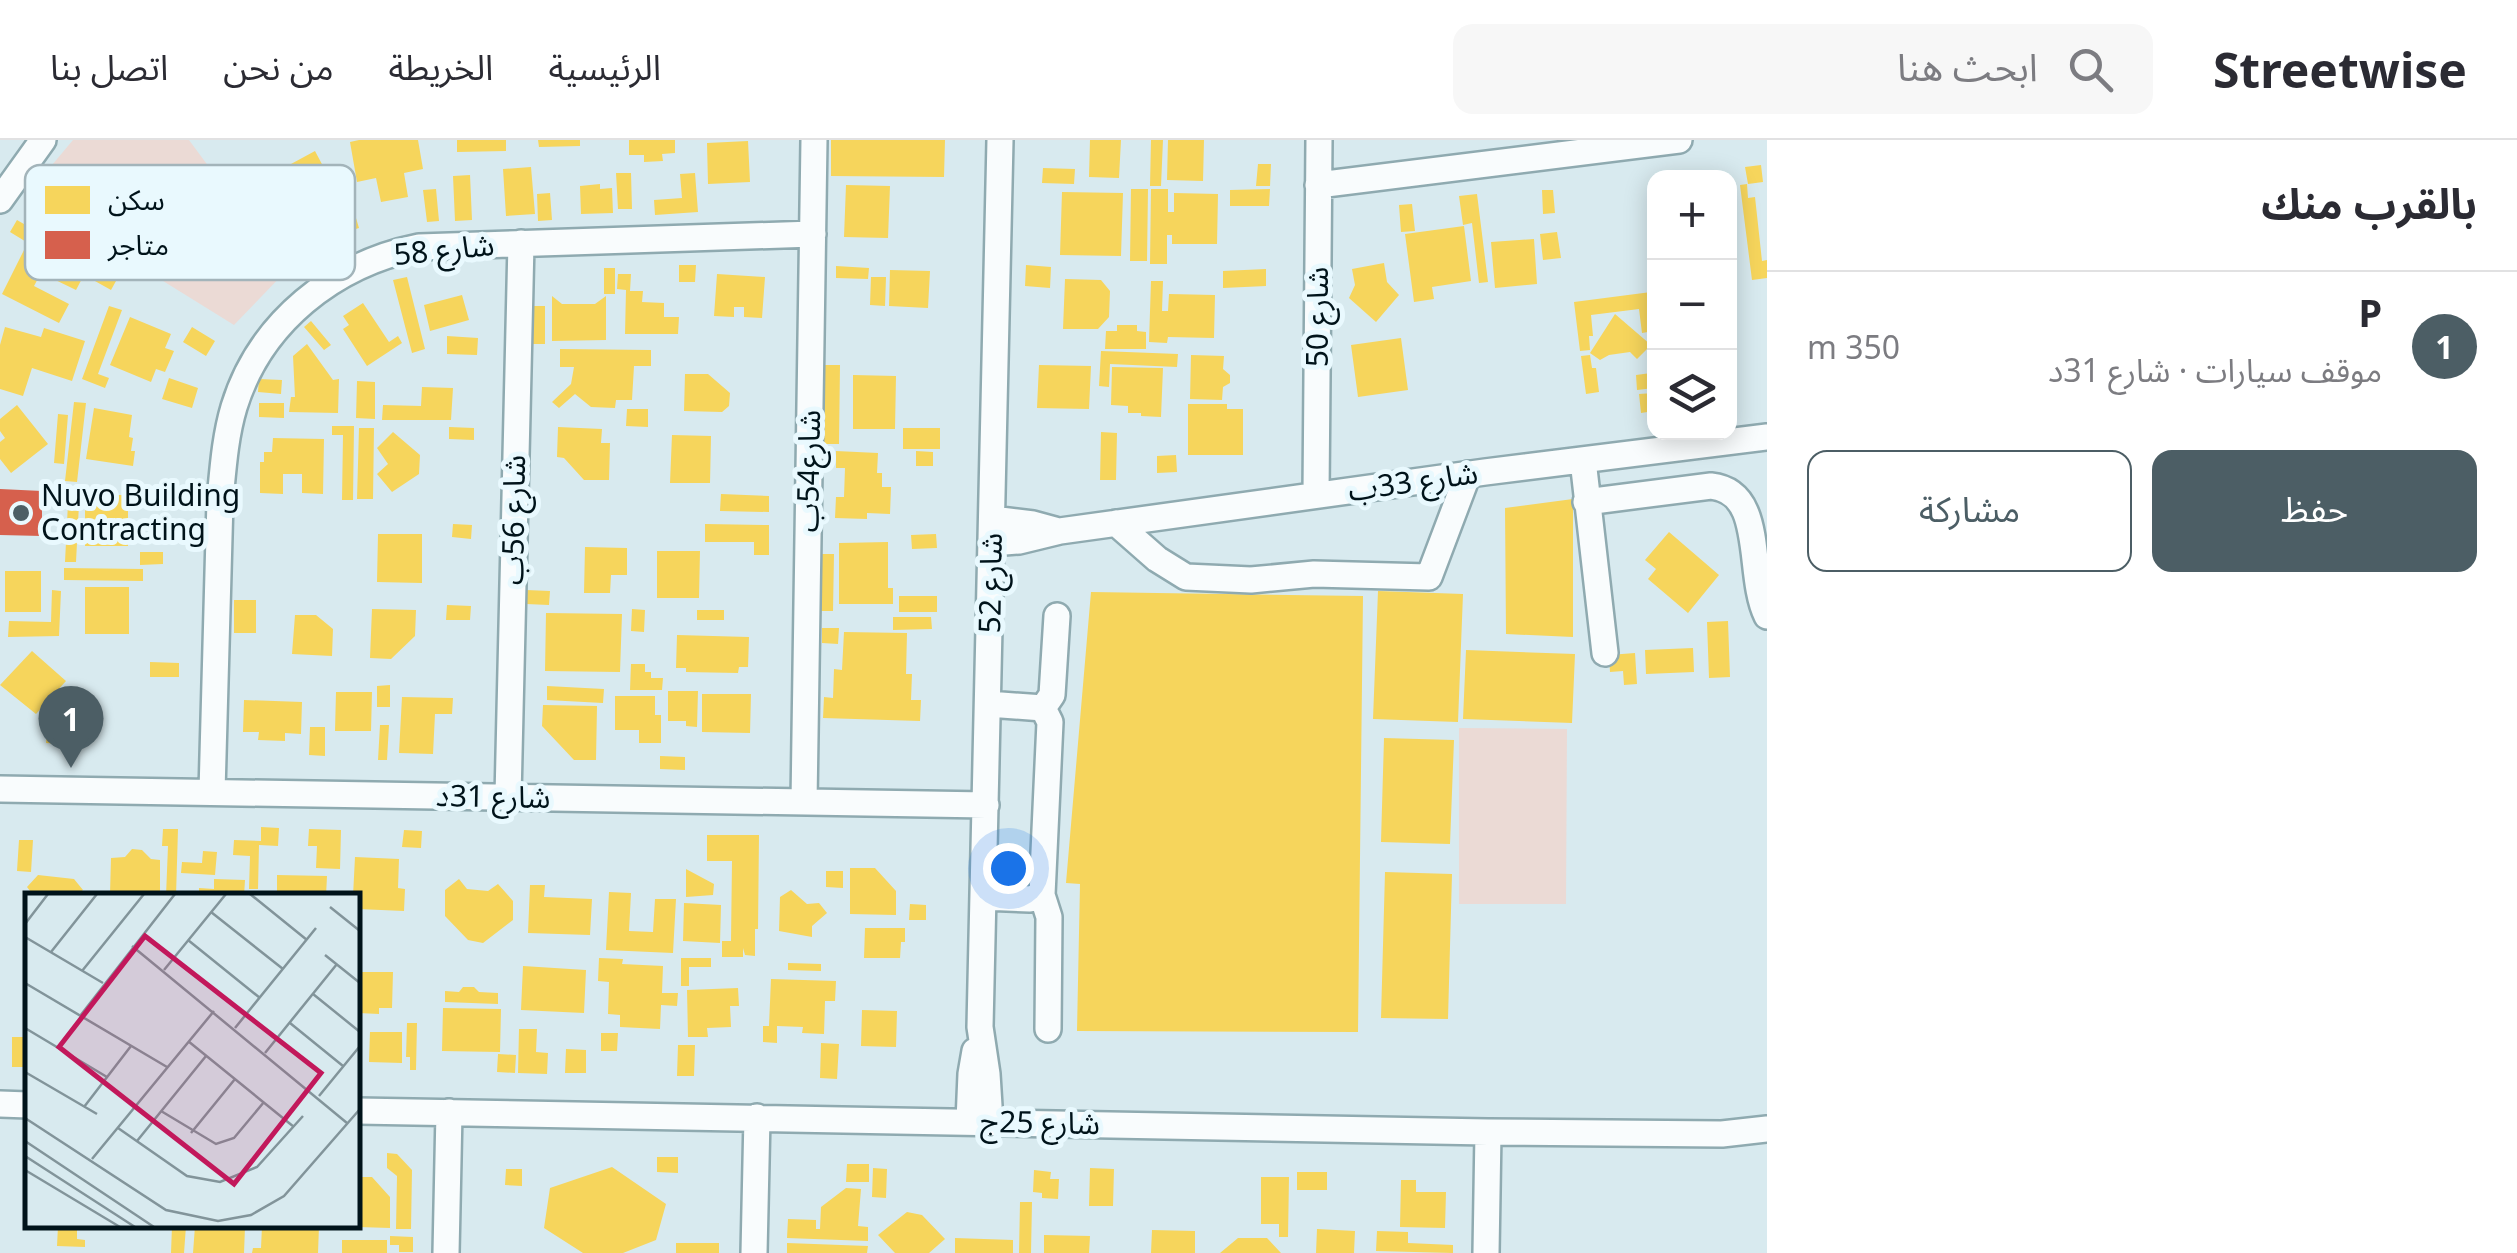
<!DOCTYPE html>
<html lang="ar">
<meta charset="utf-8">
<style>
:root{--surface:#fff;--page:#f7f7f7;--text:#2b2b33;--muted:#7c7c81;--line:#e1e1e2;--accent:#4c5e65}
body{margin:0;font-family:"Noto Sans","Noto Sans Arabic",sans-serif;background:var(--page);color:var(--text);direction:rtl}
.controls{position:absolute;right:30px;top:30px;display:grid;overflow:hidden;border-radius:20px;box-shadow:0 5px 25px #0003}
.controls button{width:90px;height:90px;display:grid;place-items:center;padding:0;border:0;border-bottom:2px solid var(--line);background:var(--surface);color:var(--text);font:50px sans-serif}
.you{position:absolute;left:1008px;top:728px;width:35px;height:35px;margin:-25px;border:8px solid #fff;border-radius:50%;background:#1a73e8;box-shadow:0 0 0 15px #1a73e833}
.badge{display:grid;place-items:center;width:65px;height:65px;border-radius:50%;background:var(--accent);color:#fff;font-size:32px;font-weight:700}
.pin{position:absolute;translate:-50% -82px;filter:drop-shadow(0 2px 5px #0008)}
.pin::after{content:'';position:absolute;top:52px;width:35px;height:30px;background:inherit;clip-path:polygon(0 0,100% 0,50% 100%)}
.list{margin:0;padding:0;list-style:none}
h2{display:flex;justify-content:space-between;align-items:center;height:130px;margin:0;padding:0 40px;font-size:42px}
h2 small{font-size:32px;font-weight:400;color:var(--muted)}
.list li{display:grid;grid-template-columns:65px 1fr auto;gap:30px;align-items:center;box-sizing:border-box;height:150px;padding:0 40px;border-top:2px solid var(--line)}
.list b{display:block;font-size:38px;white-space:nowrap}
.list p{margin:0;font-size:32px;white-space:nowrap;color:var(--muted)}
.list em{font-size:32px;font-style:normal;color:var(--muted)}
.actions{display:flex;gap:20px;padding:30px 40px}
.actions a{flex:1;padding:22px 0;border:2px solid var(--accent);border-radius:20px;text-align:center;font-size:35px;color:var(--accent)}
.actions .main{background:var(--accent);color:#fff}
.icon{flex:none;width:55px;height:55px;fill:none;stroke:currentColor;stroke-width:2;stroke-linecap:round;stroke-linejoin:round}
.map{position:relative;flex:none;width:1767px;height:1113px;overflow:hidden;direction:ltr}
header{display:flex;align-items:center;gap:60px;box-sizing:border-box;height:140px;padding:0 50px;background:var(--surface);border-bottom:2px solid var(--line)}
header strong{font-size:48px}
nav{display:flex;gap:55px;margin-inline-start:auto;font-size:35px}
.search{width:700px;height:90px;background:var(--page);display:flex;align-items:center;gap:25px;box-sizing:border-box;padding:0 35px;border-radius:20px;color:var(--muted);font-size:38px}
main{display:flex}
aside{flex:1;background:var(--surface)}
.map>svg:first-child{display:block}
.green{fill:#ebdad5}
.homes{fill:#f6d55c}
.shops{fill:#d6604d}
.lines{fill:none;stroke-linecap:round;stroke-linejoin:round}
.minor-casing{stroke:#8faab0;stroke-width:30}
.minor{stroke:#f9fcfd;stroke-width:25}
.poi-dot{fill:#4c5e65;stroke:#e9f9fe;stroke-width:4}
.labels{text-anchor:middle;stroke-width:10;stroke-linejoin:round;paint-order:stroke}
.street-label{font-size:30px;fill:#00131a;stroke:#e9f9fe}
.poi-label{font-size:30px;fill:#00131a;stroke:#e9f9fe;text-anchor:start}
.inset-road{fill:none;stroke:#82949a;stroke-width:2.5}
.view{fill:#c2185b;fill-opacity:0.15;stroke:#c2185b;stroke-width:5}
.inset-edge{fill:none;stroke:#00131a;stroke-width:5}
.key{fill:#e9f9fe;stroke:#a3b4ba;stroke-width:2.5}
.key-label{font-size:28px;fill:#00131a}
</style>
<header>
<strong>Streetwise</strong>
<div class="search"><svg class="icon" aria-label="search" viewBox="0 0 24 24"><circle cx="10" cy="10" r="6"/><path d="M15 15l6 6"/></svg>ابحث هنا</div>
<nav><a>الرئيسية</a><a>الخريطة</a><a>من نحن</a><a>اتصل بنا</a></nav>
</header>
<main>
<aside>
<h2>بالقرب منك<small></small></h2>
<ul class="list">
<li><span class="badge">1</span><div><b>P</b><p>موقف سيارات · شارع 31د</p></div><em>350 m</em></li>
</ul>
<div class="actions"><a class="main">حفظ</a><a>مشاركة</a></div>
</aside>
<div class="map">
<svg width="1767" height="1113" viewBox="0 0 1767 1113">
<rect width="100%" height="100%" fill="#d8eaef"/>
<path class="green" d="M73,0H189L286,131L234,185L26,56Z
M1459,588L1567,589L1566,764H1459Z"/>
<path class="homes" d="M359,0H418L423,29L404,33L408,57L381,62L376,38L357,42L350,2Z
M457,0H506V11L457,12Z
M538,0H580V6L539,7Z
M629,0H675V13L662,14L663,21L644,22V15H629Z
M831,0H945L944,37L831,36Z
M1090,0H1121L1119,38L1089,37Z
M1151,0H1163L1161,46H1150Z
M1168,0H1204L1203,41L1167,40Z
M748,1L750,42L708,44L707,3Z
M315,11L333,45L313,56L325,78L300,91L289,69L272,78L254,44Z
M1258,24H1271L1270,46H1256Z
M1761,25L1763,42L1748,44L1745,27Z
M531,27L535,74L506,76L503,29Z
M1043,28L1075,29L1074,44L1042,43Z
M616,33H631L632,69H618Z
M695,33L698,72L655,75L654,60L682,58L680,34Z
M470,35L472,80L455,81L453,36Z
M600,44V49L612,48L613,73L581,74L580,46Z
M1747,44L1748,58L1755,57L1762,121L1767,120V138L1752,140L1740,45Z
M846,45L890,46L888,98L844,97Z
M436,49L439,81L427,82L423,50Z
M1131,49H1148L1147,121H1130Z
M1151,49H1168V72H1174V53L1218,54L1217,104H1172V95H1167V124H1150Z
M1270,49L1269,66H1230V50Z
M1542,50H1553L1555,73L1543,74Z
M1062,52L1123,53L1121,116L1060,115Z
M550,53L552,80L538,81L537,54Z
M1477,54L1488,142L1479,143L1472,83L1463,85L1459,56Z
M1412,64L1415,91L1401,92L1399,65Z
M353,68L359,88L346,92L339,72Z
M17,80L36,91L28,103L10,92Z
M1464,86L1471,141L1432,147L1434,159L1414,162L1405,94Z
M1557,92L1561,118L1543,120L1540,94Z
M1534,99L1537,144L1495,148L1491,102Z
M27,104L85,133L76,150L41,133L34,146L69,164L59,183L2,154Z
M1384,123L1387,142L1399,155L1376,182L1349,158L1355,145L1352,129Z
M679,125H696L695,142H679Z
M1026,125L1051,127L1050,148L1025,146Z
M836,126L869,128L868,139L836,138Z
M92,127L116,141L111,150L86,136Z
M604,128H615V154H604Z
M1266,129V146L1223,148V131Z
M890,130L930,131L928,168L889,166Z
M618,134H631L630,151H643L642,162L664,163V177H679L678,194H625L626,150L617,149Z
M717,134L765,137L762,178L744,177V167H734V177L714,176Z
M407,137L425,209L412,213L393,140Z
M871,137H886L885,166L870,165Z
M1065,139L1101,140L1110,151L1109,177L1098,189H1063Z
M1151,141H1163L1162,171H1168L1169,154L1215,155L1214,198L1168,197L1167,203L1149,202Z
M1651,152L1654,191L1642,193L1639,169L1591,175L1593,196H1589L1590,210L1580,211L1574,162Z
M462,155L469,180L430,191L424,165Z
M552,156L562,164H595L606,156V200L552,201Z
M363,163L389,202L398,196L402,203L367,226L343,189L349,185L343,176Z
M109,166L122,170L98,234L109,238L105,248L82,239Z
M531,166H545V204H531Z
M1615,174L1651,205L1637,219L1630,212L1609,215L1600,220L1590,213Z
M130,177L171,194L165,208L174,211L165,232L156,229L151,242L110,225Z
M311,181L331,205L324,210L304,187Z
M1117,185H1137V191L1146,192V209H1105L1106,191H1117Z
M5,187L41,197L44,188L85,201L72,241L32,228L23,256L0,249V205Z
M192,187L215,201L206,216L183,202Z
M447,196L478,198L477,215L447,214Z
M1401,198L1408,250L1358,257L1351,205Z
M307,204L333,240L339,239L338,273L289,272L291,257H295L293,216Z
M560,209L651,210V226H634L632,260H616L615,268L591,267L575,254L559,268L552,262L571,244L574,227H560Z
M1101,211L1178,214L1177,227L1110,224L1109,247L1099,246Z
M1191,215L1224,216L1223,229L1230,235V243L1223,247L1222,260L1190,259Z
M1590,215L1592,228H1596L1599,252L1586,254L1581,216Z
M1654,219V248L1637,250L1636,235L1651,233L1650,220Z
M820,225H840L839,304H819Z
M1039,225L1091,226L1089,269L1037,268Z
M1112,227L1163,228L1161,277L1141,276V273H1128V266L1111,265Z
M685,234H708L730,253L729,266L722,272L684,271Z
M853,235L896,236L895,289H853Z
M169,238L198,248L192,268L162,259Z
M259,239L282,240L281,254L258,252Z
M357,241L375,242V279L356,278Z
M422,247L453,248L451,280H382L383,265L421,266Z
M1654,253V271L1641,273L1639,254Z
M74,262L86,263L77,342L65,341Z
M259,263H284V278L259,277Z
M1188,264H1227V269H1243V315H1188Z
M17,265L48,304L11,333L0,319V302L5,298L0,291V279Z
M94,268L132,275L129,297L133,298L131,311H135L133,326L86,319Z
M627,269H648V287L626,286Z
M58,274L68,275L64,324L54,323Z
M332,286H354L353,360H342L343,295H332Z
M449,287L474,288V300L449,299Z
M558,287L602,289L601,303H610L609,340H584L564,318L557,317Z
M359,288H374L373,359H357Z
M903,288H940V309H903Z
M393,292L420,315L419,334L392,352L377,334L388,324L377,308Z
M1101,292L1117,293L1116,340H1100Z
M672,295L711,296L710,343H670Z
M273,298L324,299L323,354L302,353V334H283V354L260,353V322H264V312H272Z
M836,311L878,313L877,333H882V347H891L890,374L867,373V379L835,378L836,357H844L845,328H836Z
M916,311L933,312V326H916Z
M1176,315L1177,332L1157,333V316Z
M721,354L769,356V372L720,371Z
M85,355H128V406H85Z
M1573,359V497L1506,494L1505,368Z
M68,363L79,364L76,422H65Z
M453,384L472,385L471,399L452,397Z
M705,384L769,385V415H754V402H705Z
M1669,392L1719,435L1688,473L1648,439L1656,429L1645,420Z
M378,394H422V443L377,442Z
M936,394L937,408L912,409L911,395Z
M888,402V448H893V464H839V403Z
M585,407L627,408V435H611L610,453H584Z
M657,411H700L699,458H657Z
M140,412H163V424L140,425Z
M817,414H834L833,471H816Z
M64,428L143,429V441L64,440Z
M5,431H41V472H5Z
M85,447H129V494H85Z
M52,450L61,451L59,496L8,497L9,481L51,482Z
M526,450L550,451L549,465L526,464Z
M1378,451L1463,454L1458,582L1373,579Z
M1091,452L1363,456L1358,892L1077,891L1080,744L1066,743Z
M899,456H937V472H899Z
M234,460H256V493H234Z
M447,465L471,466L470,480H446Z
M372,469L416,470L415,496L391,519L370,518Z
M632,469L645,470L644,492L631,491Z
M697,470H724V480H697Z
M546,473L622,474L620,532L545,531Z
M295,475H316L333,489L332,516L292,514Z
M893,477H931L932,489L893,490Z
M1728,481L1730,537L1709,538L1707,482Z
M822,488H839L838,504L822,503Z
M844,492L907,493L906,534H912L911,560H921L920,581L823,578L824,557L833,558L834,529L842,530Z
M677,495L749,497L748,527H739L738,533L686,532V528H676Z
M1693,508L1694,532L1646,534L1645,510Z
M1466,510L1575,514L1572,583L1463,579Z
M32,511L66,541L36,574L0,545Z
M1635,513L1637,544L1624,545L1623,531L1610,532L1609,515Z
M150,522L179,523V537H150Z
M631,524H645V532H651V538H663L662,550H630Z
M390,545V567H377V546Z
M547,546L604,549L603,563L547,560Z
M668,551H698L697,587L686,586V581H668Z
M336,552H372L371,591H335Z
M702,554H751L750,593L702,592Z
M615,556H655V575H661V603H639V590H615Z
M402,557L453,558L452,574H435L433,614L399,613Z
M244,560L302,562L301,594L285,593V601L258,600L259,592H243Z
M543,565L597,566L596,620H574L542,586Z
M48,576L61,577L59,604L46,603Z
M380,585H389L387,620H378Z
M310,587H325V616L309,615Z
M1384,598L1454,600L1450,704L1381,702Z
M660,616L685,617V630L660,629Z
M261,687L279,688L278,706L259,705L258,749H249L250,716L233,715L234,700L261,701Z
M163,689H178L176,756H166L168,706H162Z
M309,689L341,690L340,729L316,728L317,706H308Z
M404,690L422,691L421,708L402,707Z
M707,695H759L758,789H755V816L745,815L743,808V817H722V801H731L732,721H707Z
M19,700H33L31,732L17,731Z
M132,709L142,710L151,719L160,720V753L110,754L111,718L125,717Z
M203,711L217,712L215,735L181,733L182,722L202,723Z
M355,717L399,719L398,748L405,749L404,771L358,769V756H353Z
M850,728H875L896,751V775L850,774Z
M686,729L714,744L713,755L686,757Z
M826,731H843V748L826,747Z
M1385,732L1452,734L1448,879L1381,878Z
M38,735L74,739L83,750L75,756H34L27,747Z
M277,735L327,736L326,756H277Z
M214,739L245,740L244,756H199V748L214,749Z
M459,739L467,749L488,751L498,744L513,761V780L483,803L468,800L445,776V750Z
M530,745H545L544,757L592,759L590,795L528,793Z
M791,750L807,764L819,763L827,773L812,786V797L779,791L780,757Z
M609,752L631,753L629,791L653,792L655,759H676L673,813L606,810Z
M684,763L721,765L720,803L683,801Z
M910,764L926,765V780H909Z
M865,788H905V802H901L900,818H864Z
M599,818L623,819L622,824L663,826L662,853H678L677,866L661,865L660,889L620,887V875L608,874L609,842L598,841Z
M681,818H711V827H689V846H681Z
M788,823L821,824V831L788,830Z
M523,826L586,830L584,873L521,870Z
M358,832H393L392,868H379V874L358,873Z
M771,839L836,841L835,861H825L824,894L802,893L803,887L777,886V903L763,902V886H769Z
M463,847H474L479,852L498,853V864L445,862V851L459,852Z
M738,848L739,866H730L731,887L707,888L708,897H688L687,850Z
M443,868L501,869L500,912L442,911Z
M862,870L897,871L896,907L861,906Z
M407,883H417L416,930H410V917H406Z
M519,889H537L536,912L548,913L547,934L518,933Z
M370,892H402V923L369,922Z
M601,893H618L617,911H601Z
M12,897H28V927H12Z
M821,903L839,904L837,939L820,938Z
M678,905H695L694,936H677Z
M566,909L586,910V933H565Z
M498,914L516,915L515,933L497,932Z
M387,1013L397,1014L412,1030L411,1089H396L397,1036L387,1028Z
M657,1017H678V1033L657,1032Z
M847,1024H869V1042H846Z
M612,1027L666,1064L656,1100L623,1113H583L544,1088L550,1048Z
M873,1028L887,1029L886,1058L872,1057Z
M1090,1028L1114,1029L1113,1066H1089Z
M506,1029H522V1046L505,1045Z
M1034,1030L1051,1032L1050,1039H1059L1058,1059L1042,1058V1053L1033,1052Z
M1297,1032H1327V1050H1297Z
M358,1037H372L390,1057V1088L358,1087Z
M1261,1037H1289L1288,1097H1279V1084H1261Z
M1401,1040H1416V1052H1446L1445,1088L1400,1087Z
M846,1048L861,1049L858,1086L868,1087V1101L787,1098L788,1079L816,1080V1089H820L821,1067Z
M1020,1062H1032L1031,1113H1019Z
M907,1072L922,1075L945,1099L929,1113H895L878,1095Z
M58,1086H77V1099L85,1100V1107L57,1106Z
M172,1086H186L184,1113H171Z
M195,1086L245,1087L244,1113H193Z
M262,1086H319L318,1113H252L253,1108H261Z
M1317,1089L1355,1091L1354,1113H1316Z
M1152,1090L1195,1091V1113H1151Z
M1377,1091L1408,1092V1103L1453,1105V1113L1376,1111Z
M1044,1095L1090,1096L1089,1113H1044Z
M390,1096L413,1097V1112H399V1105H390Z
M955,1098L1013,1100V1113H955Z
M1238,1098H1267L1281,1113H1220Z
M342,1100H387V1113H342Z
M676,1103H719V1113H676Z
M787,1103L868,1106L867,1113H787Z"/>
<path class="shops" d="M0,349L42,351V396L0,395Z"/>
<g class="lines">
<defs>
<path id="minor" d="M1318,45L1679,0
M0,60L43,0
M1583,320L1605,513
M1316,355L1319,0
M1586,362L1711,346C1767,352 1746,433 1767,476
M992,379L1033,384L1055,390
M1116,383L1157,419L1186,437L1251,440L1314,434L1429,437L1468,334
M992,403L1019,401L1060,391L1485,332L1767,297
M1043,568L1052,555L1057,476
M0,649L986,665
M212,652L220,360C223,329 225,297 234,267C260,182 334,124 419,107L813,94
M508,657L521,103
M804,662L814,0
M1042,755L1049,777L1048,889
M983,757L1030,759L1042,755L1050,582L1043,568L988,564
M0,964L28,965
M358,971L1488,992L1722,994L1767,989
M969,981L971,934L975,911
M990,982L987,934L980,887L1000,0
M446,1113L449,972
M754,1113L757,977
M1486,1113L1488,992"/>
</defs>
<use href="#minor" class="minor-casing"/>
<use href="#minor" class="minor"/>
</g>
<circle class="poi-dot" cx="21" cy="373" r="10"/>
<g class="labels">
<g class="street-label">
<text transform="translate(444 110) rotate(-6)" y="10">شارع 58</text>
<text transform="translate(1318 177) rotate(-90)" y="10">شارع 50</text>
<text transform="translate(809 331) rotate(-89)" y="10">شارع54ب</text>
<text transform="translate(1413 342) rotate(-8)" y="10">شارع 33ب</text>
<text transform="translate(514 380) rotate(-89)" y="10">شارع 56ب</text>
<text transform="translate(991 443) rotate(-89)" y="10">شارع 52</text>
<text transform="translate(493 657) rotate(1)" y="10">شارع 31د</text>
<text transform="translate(1040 983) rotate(1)" y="10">شارع 25ج</text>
</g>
<g class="poi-label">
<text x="41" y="366">Nuvo Building<tspan x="41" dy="34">Contracting</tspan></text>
</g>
</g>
<g transform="translate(25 753)">
<rect width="335" height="335" fill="#d8eaef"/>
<path class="inset-road" d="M225,1L282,47M305,14L335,38M186,19L258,76M0,31L23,1M0,44L78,90M163,47L235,105M107,53L322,230M26,59L72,1M300,62L335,90M139,77L201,1M57,78L119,1M0,90L142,174M288,101L335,139M55,123L150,1M265,130L318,173M0,135L82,184M210,135L291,35M163,148L269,234M240,160L312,71M0,179L72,221M294,203L335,153M59,214L106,153M136,218L191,251L209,245L239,209M0,225L141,317L193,328L226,322L259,303L335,216M93,235L162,283L195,289L232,274L278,223M166,240L210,186M0,248L129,334M112,248L181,163M0,263L110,334M67,266L189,118M0,277L95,334"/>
<path class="view" d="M120,43L296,180L209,291L34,154Z"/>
<rect width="335" height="335" class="inset-edge"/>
</g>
<rect x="25" y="25" width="330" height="115" rx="15" class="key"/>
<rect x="45" y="46" width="45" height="28" fill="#f6d55c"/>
<rect x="45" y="91" width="45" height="28" fill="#d6604d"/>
<g class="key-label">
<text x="108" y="70">سكن</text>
<text x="108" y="115">متاجر</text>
</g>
</svg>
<div class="controls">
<button>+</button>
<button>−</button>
<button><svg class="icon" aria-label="layers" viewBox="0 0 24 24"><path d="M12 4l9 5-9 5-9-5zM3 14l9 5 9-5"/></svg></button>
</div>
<div class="you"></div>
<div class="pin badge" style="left:71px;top:628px">1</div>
</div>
</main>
